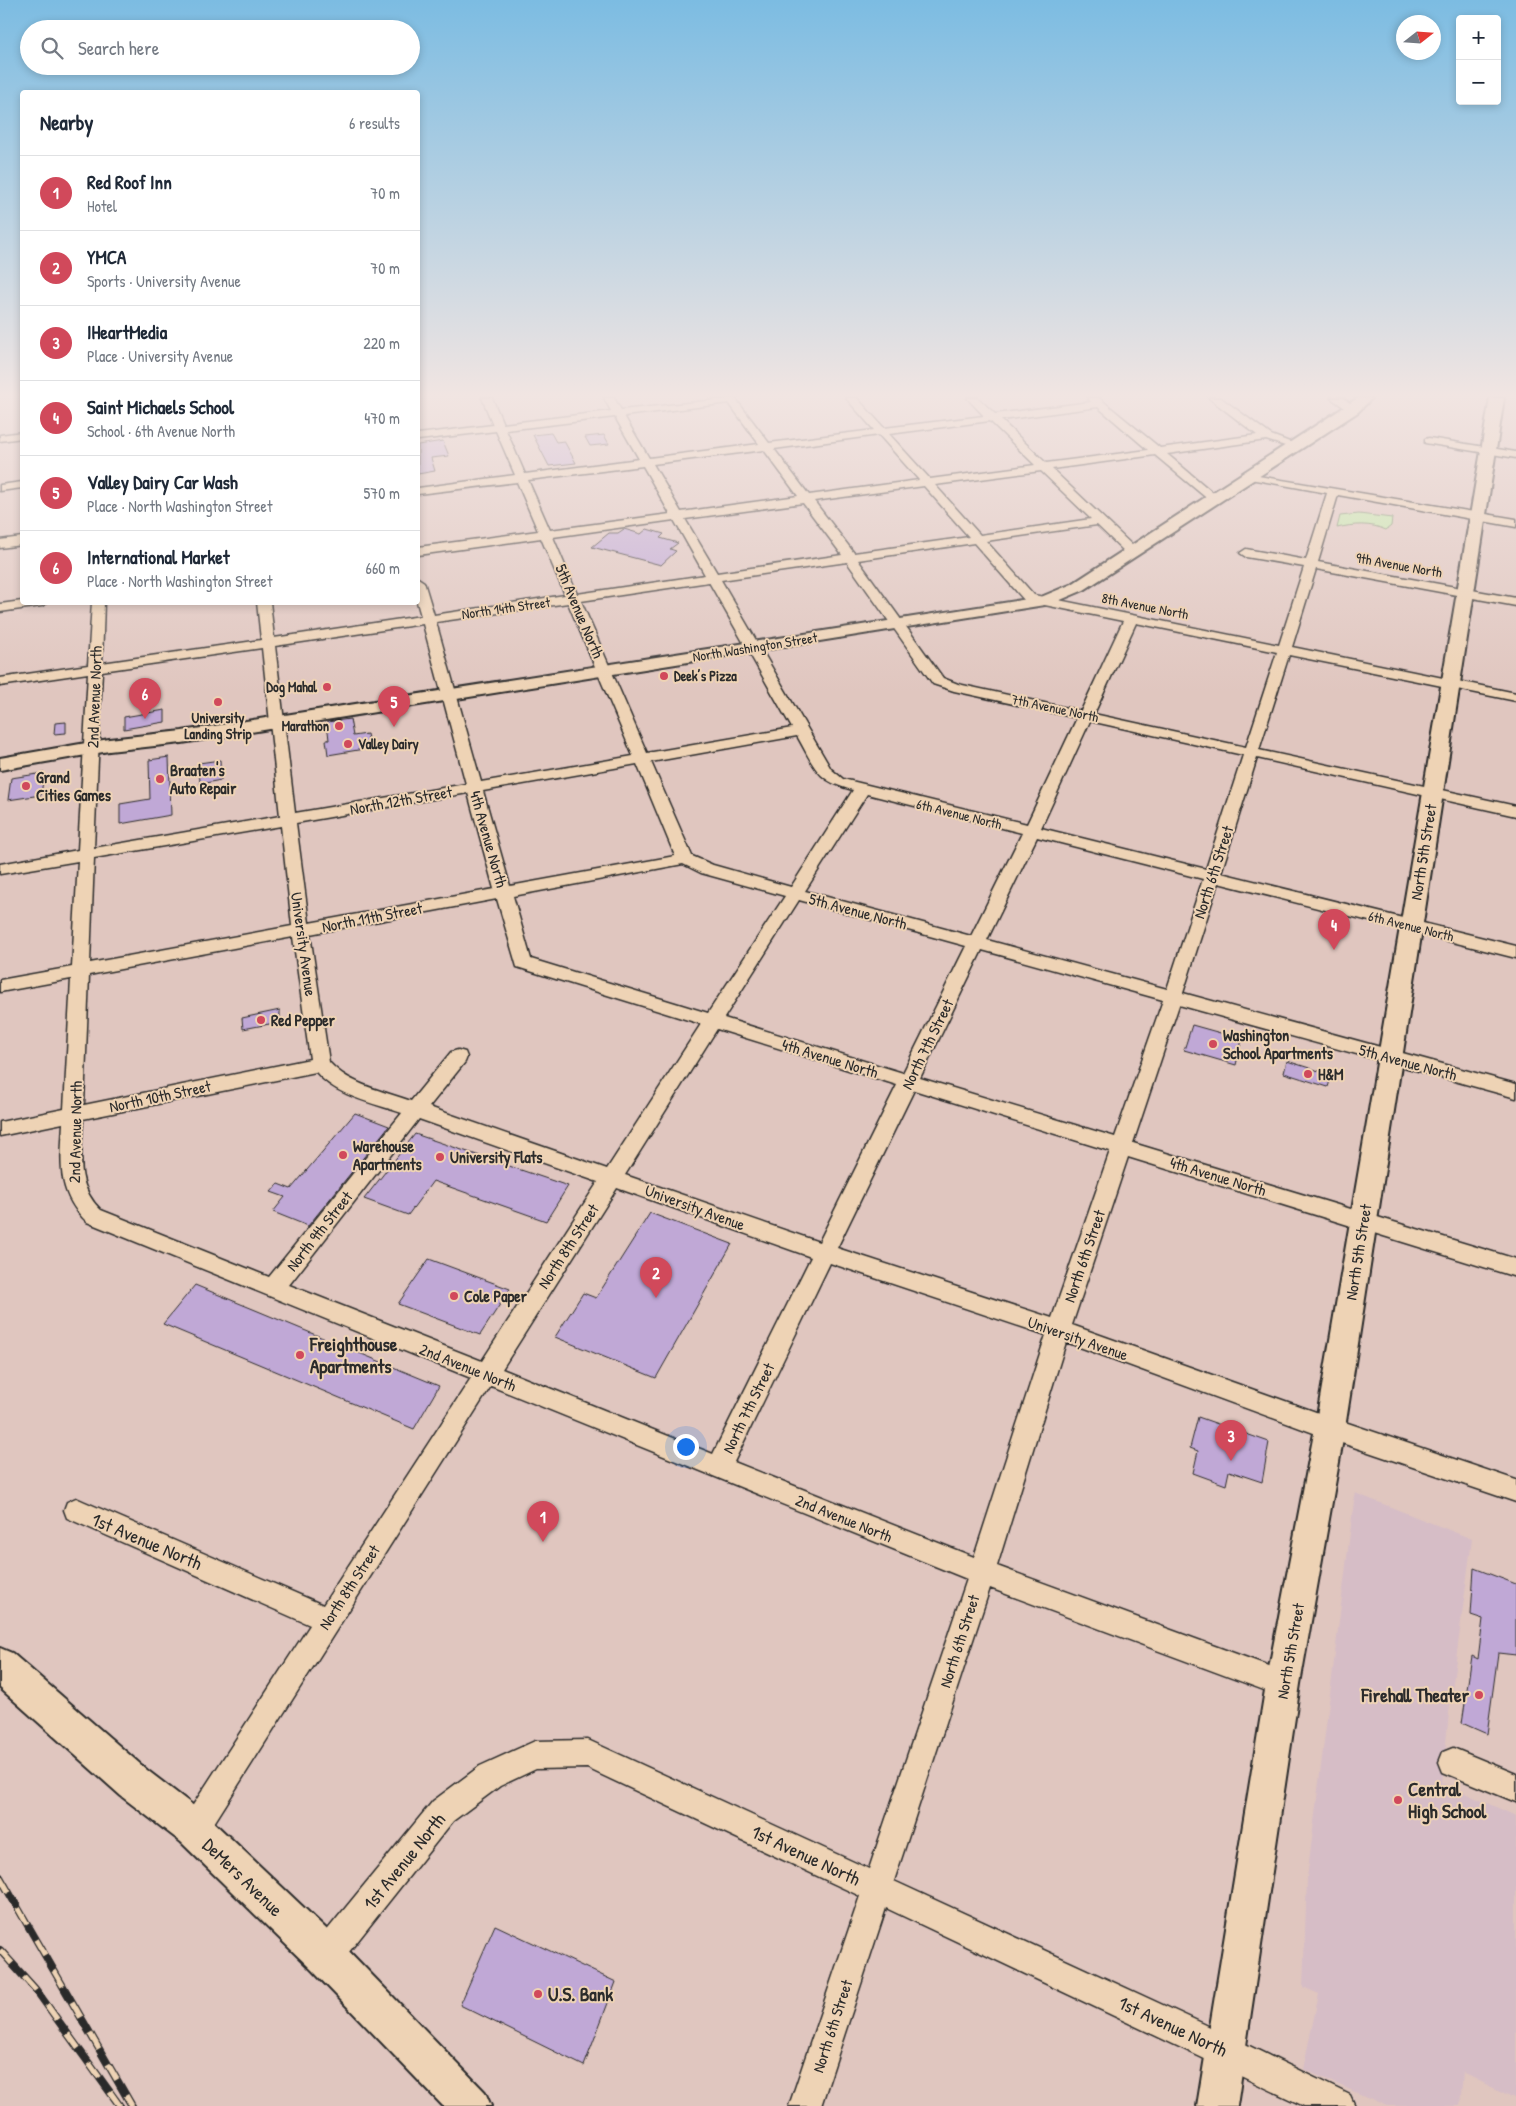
<!DOCTYPE html>
<meta charset="utf-8">
<style>
:root{--surface:#fff;--page:#f2f2f3;--text:#1f2937;--muted:#747a83;--line:#e0e1e3;--accent:#d1495b}
body{margin:0;font-family:"Patrick Hand",sans-serif;background:var(--page);color:var(--text)}
.controls{position:absolute;right:15px;top:15px;display:grid;overflow:hidden;border-radius:5px;box-shadow:0 2px 8px #0003}
.controls button{width:45px;height:45px;display:grid;place-items:center;padding:0;border:0;border-bottom:1px solid var(--line);background:var(--surface);color:var(--text);font:25px sans-serif}
.compass{position:absolute;left:1396px;top:15px;width:45px;height:45px;border-radius:50%;background:var(--surface);box-shadow:0 2px 8px #0003;rotate:73deg}
.you{position:absolute;left:685px;top:1446px;width:18px;height:18px;margin:-12px;border:4px solid #fff;border-radius:50%;background:#1a73e8;box-shadow:0 0 0 8px #1a73e833}
.badge{display:grid;place-items:center;width:32px;height:32px;border-radius:50%;background:var(--accent);color:#fff;font-size:16px;font-weight:700}
.pin{position:absolute;translate:-50% -41px;filter:drop-shadow(0 1px 2px #0008)}
.pin::after{content:'';position:absolute;top:26px;width:18px;height:15px;background:inherit;clip-path:polygon(0 0,100% 0,50% 100%)}
.list{margin:0;padding:0;list-style:none}
h2{display:flex;justify-content:space-between;align-items:center;height:65px;margin:0;padding:0 20px;font-size:21px}
h2 small{font-size:16px;font-weight:400;color:var(--muted)}
.list li{display:grid;grid-template-columns:32px 1fr auto;gap:15px;align-items:center;box-sizing:border-box;height:75px;padding:0 20px;border-top:1px solid var(--line)}
.list b{display:block;font-size:19px;white-space:nowrap}
.list p{margin:0;font-size:16px;white-space:nowrap;color:var(--muted)}
.list em{font-size:16px;font-style:normal;color:var(--muted)}
.icon{flex:none;width:28px;height:28px;fill:none;stroke:currentColor;stroke-width:2;stroke-linecap:round;stroke-linejoin:round}
.map{position:relative;flex:none;width:1516px;height:2106px;overflow:hidden}
.search{position:absolute;background:var(--surface);box-shadow:0 2px 8px #0003;left:20px;top:20px;width:400px;height:55px;display:flex;align-items:center;gap:12px;box-sizing:border-box;padding:0 18px;border-radius:28px;color:var(--muted);font-size:19px}
.panel{position:absolute;background:var(--surface);box-shadow:0 2px 8px #0003;left:20px;top:90px;width:400px;height:515px;border-radius:5px}
.map>svg:first-child{display:block}
.built{fill:#d6bdc6}
.green{fill:#c2eba7;stroke:#768b69}
.building{fill:#c0a8d6;stroke:#2b2b2b}
.lines{fill:none;stroke-linecap:round;stroke-linejoin:round}
.minor-casing{stroke:#2b2b2b;stroke-width:3}
.major-casing{stroke:#2b2b2b;stroke-width:4}
.minor{fill:#eed3b5;fill-rule:evenodd}
.major{fill:#eed3b5;fill-rule:evenodd}
.rail-casing{stroke:#2b2b2b;stroke-width:8}
.rail{stroke:#eed3b5;stroke-width:5.5;stroke-dasharray:18;stroke-linecap:butt}
.poi-dot{fill:#d1495b;stroke:#eed3b5;stroke-width:2}
.labels{text-anchor:middle;stroke-width:4;stroke-linejoin:round;paint-order:stroke}
.far-street-label{font-size:14px;fill:#2b2b2b;stroke:#eed3b5}
.far-poi-label{font-size:14px;font-weight:bold;fill:#2b2b2b;stroke:#eed3b5;text-anchor:start}
.street-label{font-size:16px;fill:#2b2b2b;stroke:#eed3b5}
.poi-label{font-size:16px;font-weight:bold;fill:#2b2b2b;stroke:#eed3b5;text-anchor:start}
.near-poi-label{font-size:19px;font-weight:bold;fill:#2b2b2b;stroke:#eed3b5;text-anchor:start}
.near-street-label{font-size:19px;fill:#2b2b2b;stroke:#eed3b5}
</style>
<div class="map">
<svg width="1516" height="2106" viewBox="0 0 1516 2106">
<rect width="100%" height="100%" fill="#e0c6bf"/>
<filter id="ink" filterUnits="userSpaceOnUse"><feTurbulence type="fractalNoise" baseFrequency=".02" numOctaves="2"/><feDisplacementMap in="SourceGraphic" scale="10" xChannelSelector="R" yChannelSelector="G"/><feConvolveMatrix kernelMatrix="1 2 1 2 8 2 1 2 1" color-interpolation-filters="sRGB"/></filter>
<g filter="url(#ink)">
<path class="built" d="M1355,1493L1472,1539L1449,1713L1442,1783L1516,1816V2099L1463,2073L1460,2106H1387L1303,2069L1319,1994L1303,1987L1307,1878Z"/>
<path class="green" d="M1359,514L1392,518L1391,526L1386,530C1371,523 1353,524 1337,528L1340,516Z"/>
<path class="building" d="M551,433L556,442L564,441L576,463L549,466L533,435Z
M604,435L609,444L590,446L585,437Z
M443,441L449,456L431,458L435,471L418,474V445Z
M624,529L641,534L647,529L664,534L660,538L678,543L670,549L676,551L661,565L592,547L609,533H618Z
M165,710V722L124,729V717Z
M350,719L353,736L367,734L370,748L328,755L326,740H329L327,722Z
M66,722V733L54,734L55,723Z
M169,757L171,815L120,824V804L150,799L149,760Z
M220,760L221,780L200,784L199,763Z
M44,773L41,795L8,800L11,778Z
M280,1010V1022L243,1029L242,1018Z
M1192,1025L1242,1039L1236,1065L1184,1050Z
M1287,1061L1332,1075L1328,1087L1284,1073Z
M355,1113L389,1126L308,1226L273,1212L285,1197L271,1192L278,1184L291,1189Z
M415,1134L568,1186L546,1221L433,1181L408,1215L364,1199Z
M650,1213L732,1244L656,1378L555,1337L583,1293L596,1298Z
M429,1259L510,1289L480,1335L398,1304Z
M195,1285L439,1386L414,1429L163,1324Z
M1198,1417L1269,1442L1262,1482L1229,1471L1226,1485L1193,1473L1198,1451L1190,1448Z
M1474,1568L1516,1584V1655L1498,1653L1487,1734L1462,1723L1472,1656L1478,1659L1483,1619L1471,1615Z
M495,1925L616,1982L584,2066L460,2005Z"/>
<g class="lines">
<defs>
<path id="minor" d="M482,398H492L503,424L611,411L604,398H614L621,410L735,398L769,443L874,430L846,398H857L884,428L984,416L967,398H978L995,414L1091,402L1088,398H1099L1160,448L1257,435L1209,398H1221L1271,435L1300,446L1295,449L1266,440L1167,454L1218,497V501H1210L1155,455L1052,469L1135,548L1137,551L1135,554H1127L1097,525L986,541L1034,595L1279,645L1304,567L1246,557L1240,553L1246,549L1306,560L1327,493L1250,479L1244,476L1246,474L1516,519V527L1338,495L1318,562L1516,598V606L1316,569L1292,647L1516,693V701L1289,655L1259,750L1516,806V816L1257,758L1221,873L1516,946V958L1218,883L1183,993L1516,1084V1098L1179,1005L1133,1143L1516,1259V1277L1128,1157L1072,1325L1330,1417L1516,1480V1502L1330,1439L1066,1342L997,1566L1283,1671L1293,1674L1296,1684L1293,1694L1283,1697L990,1588L894,1881L1204,2024L1350,2095L1355,2106H1304L886,1908L821,2106H789L860,1896L587,1768L536,1769L500,1786L453,1821L337,1967L326,1971L315,1967L311,1956L315,1945L433,1801L480,1766L535,1741L588,1740L869,1869L967,1579L491,1386L204,1839L194,1843L184,1839L180,1829L184,1819L310,1625L67,1518L64,1510L67,1502L76,1498L85,1502L323,1605L471,1378L87,1222C56,1192 61,1163 63,1123L0,1136V1122L64,1109L71,979L0,992V980L72,967L78,861L0,874V864L78,850L88,673L0,686V678L88,665L92,602H104L102,663L261,640L257,602H270L274,638L421,616L417,602L418,578L424,582L434,615L565,595L541,538L418,555V547L538,531L517,482L418,494V488L515,475L496,431L418,440V434L493,425ZM729,403L759,444L649,458L624,416ZM1098,407L1148,450L1046,463L1001,420ZM615,417L639,459L525,474L506,430ZM990,421L1035,465L930,479L889,434ZM879,435L919,480L809,495L774,449ZM764,450L798,496L681,512L653,464ZM643,466L670,514L550,530L528,480ZM1041,471L1091,519L980,535L935,485ZM924,486L969,537L854,553L814,501ZM803,503L842,555L717,573L685,519ZM674,520L705,575L577,594L553,537ZM974,543L1025,601L1123,621L1081,711L958,684L943,678L858,560ZM847,562L933,684L954,691L1077,718L1027,824L843,779L831,769L721,580ZM709,582L792,728L647,753L581,601ZM568,603L633,756L481,782L436,622ZM1136,623L1277,652L1246,747L1094,714ZM423,624L466,784L295,813L275,646ZM262,648L280,816L94,848L102,671ZM1090,721L1243,755L1206,869L1041,828ZM797,736C815,767 816,781 853,790L791,887L713,865L692,856L651,762ZM637,764L675,856L510,886L483,791ZM468,793L494,889L309,923L296,823ZM867,794L1022,833L971,936L805,891ZM281,826L292,926L90,963L94,858ZM1037,837L1203,879L1167,989L987,940ZM683,864L701,873L785,896L708,1013L531,959L513,896ZM497,899L517,967L701,1024L607,1169L429,1107L465,1062L467,1057L465,1052L458,1050L451,1052L411,1101C384,1091 349,1085 329,1062L310,934ZM799,900L966,946L903,1073L724,1018ZM293,937L310,1059L84,1105L89,975ZM982,950L1163,1000L1115,1137L920,1078ZM717,1029L897,1085L819,1242L625,1175ZM316,1072C336,1096 373,1103 402,1113L269,1277L101,1210C74,1184 82,1154 83,1119ZM914,1090L1110,1151L1052,1318L837,1248ZM419,1119L598,1182L482,1361L289,1285ZM617,1188L811,1257L713,1454L502,1369ZM830,1263L1046,1335L974,1557L734,1462Z
M1331,398H1343L1358,409L1357,411H1349Z
M22,432V438L0,441V435Z
M1429,438L1516,452V458L1425,443V439Z
M22,482V488L0,491V485Z
M22,537V545L0,548V540Z
M22,601V602H48L42,606L0,612V604Z
M1453,1748L1516,1774V1802L1443,1772L1439,1762L1443,1752Z"/>
<path id="major" d="M1358,398H1372L1358,412L1084,590L1051,604L182,743L109,751L0,770V758L109,739L182,731L1041,597L1072,584Z
M1490,398H1504L1345,1428L1300,1684L1237,2106H1197L1266,1684L1315,1428Z
M0,1648L12,1653L147,1770L207,1816L340,1942L485,2092L491,2106H443L312,1970L181,1842L121,1796L0,1688Z"/>
</defs>
<use href="#minor" class="minor-casing"/>
<use href="#major" class="major-casing"/>
<use href="#minor" class="minor"/>
<use href="#major" class="major"/>
<defs>
<path id="rail" d="M0,1877L132,2106
M0,1950L36,1990L120,2106"/>
</defs>
<use href="#rail" class="rail-casing"/>
<use href="#rail" class="rail"/>
</g>
</g>
<linearGradient id="sky" x2="0" y2="1"><stop stop-color="#7cbce2"/><stop offset="0.57" stop-color="#f1e5e2"/><stop offset="1" stop-color="#f1e5e2" stop-opacity="0"/></linearGradient>
<rect width="1516" height="693" fill="url(#sky)"/>
<g class="poi-dot">
<circle cx="664" cy="676" r="5"/>
<circle cx="327" cy="687" r="5"/>
<circle cx="218" cy="702" r="5"/>
<circle cx="339" cy="726" r="5"/>
<circle cx="348" cy="744" r="5"/>
<circle cx="160" cy="779" r="5"/>
<circle cx="26" cy="786" r="5"/>
<circle cx="261" cy="1020" r="5"/>
<circle cx="1213" cy="1044" r="5"/>
<circle cx="1308" cy="1074" r="5"/>
<circle cx="343" cy="1155" r="5"/>
<circle cx="440" cy="1157" r="5"/>
<circle cx="454" cy="1296" r="5"/>
<circle cx="300" cy="1355" r="5"/>
<circle cx="1479" cy="1695" r="5"/>
<circle cx="1398" cy="1800" r="5"/>
<circle cx="538" cy="1994" r="5"/>
</g>
<g class="labels">
<g class="far-street-label">
<text transform="translate(1399 565) rotate(10)" y="5">9th Avenue North</text>
<text transform="translate(1145 606) rotate(11)" y="5">8th Avenue North</text>
<text transform="translate(506 608) rotate(-8)" y="5">North 14th Street</text>
<text transform="translate(755 647) rotate(-9)" y="5">North Washington Street</text>
<text transform="translate(1055 708) rotate(12)" y="5">7th Avenue North</text>
<text transform="translate(959 814) rotate(14)" y="5">6th Avenue North</text>
<text transform="translate(1411 926) rotate(14)" y="5">6th Avenue North</text>
</g>
<g class="far-poi-label">
<text x="674" y="681">Deek’s Pizza</text>
<text x="317" y="692" text-anchor="end">Dog Mahal</text>
<text x="218" y="723" text-anchor="middle">University<tspan x="218" dy="16">Landing Strip</tspan></text>
<text x="329" y="731" text-anchor="end">Marathon</text>
<text x="358" y="749">Valley Dairy</text>
</g>
<g class="street-label">
<text transform="translate(580 611) rotate(67)" y="6">5th Avenue North</text>
<text transform="translate(94 697) rotate(-88)" y="6">2nd Avenue North</text>
<text transform="translate(401 800) rotate(-10)" y="6">North 12th Street</text>
<text transform="translate(489 839) rotate(74)" y="6">4th Avenue North</text>
<text transform="translate(1423 852) rotate(-81)" y="6">North 5th Street</text>
<text transform="translate(1213 872) rotate(-72)" y="6">North 6th Street</text>
<text transform="translate(858 911) rotate(15)" y="6">5th Avenue North</text>
<text transform="translate(372 917) rotate(-11)" y="6">North 11th Street</text>
<text transform="translate(304 944) rotate(82)" y="6">University Avenue</text>
<text transform="translate(927 1044) rotate(-64)" y="6">North 7th Street</text>
<text transform="translate(830 1058) rotate(17)" y="6">4th Avenue North</text>
<text transform="translate(1408 1062) rotate(15)" y="6">5th Avenue North</text>
<text transform="translate(160 1096) rotate(-12)" y="6">North 10th Street</text>
<text transform="translate(75 1132) rotate(-89)" y="6">2nd Avenue North</text>
<text transform="translate(1218 1176) rotate(17)" y="6">4th Avenue North</text>
<text transform="translate(695 1207) rotate(20)" y="6">University Avenue</text>
<text transform="translate(319 1231) rotate(-52)" y="6">North 9th Street</text>
<text transform="translate(568 1246) rotate(-57)" y="6">North 8th Street</text>
<text transform="translate(1358 1252) rotate(-81)" y="6">North 5th Street</text>
<text transform="translate(1084 1256) rotate(-71)" y="6">North 6th Street</text>
<text transform="translate(1078 1338) rotate(19)" y="6">University Avenue</text>
<text transform="translate(468 1367) rotate(22)" y="6">2nd Avenue North</text>
<text transform="translate(748 1408) rotate(-64)" y="6">North 7th Street</text>
<text transform="translate(844 1518) rotate(22)" y="6">2nd Avenue North</text>
<text transform="translate(349 1587) rotate(-57)" y="6">North 8th Street</text>
<text transform="translate(959 1641) rotate(-72)" y="6">North 6th Street</text>
<text transform="translate(1290 1651) rotate(-80)" y="6">North 5th Street</text>
<text transform="translate(832 2026) rotate(-72)" y="6">North 6th Street</text>
</g>
<g class="poi-label">
<text x="170" y="776">Braaten's<tspan x="170" dy="18">Auto Repair</tspan></text>
<text x="36" y="783">Grand<tspan x="36" dy="18">Cities Games</tspan></text>
<text x="271" y="1026">Red Pepper</text>
<text x="1223" y="1041">Washington<tspan x="1223" dy="18">School Apartments</tspan></text>
<text x="1318" y="1080">H&amp;M</text>
<text x="353" y="1152">Warehouse<tspan x="353" dy="18">Apartments</tspan></text>
<text x="450" y="1163">University Flats</text>
<text x="464" y="1302">Cole Paper</text>
</g>
<g class="near-poi-label">
<text x="310" y="1351">Freighthouse<tspan x="310" dy="22">Apartments</tspan></text>
<text x="1469" y="1702" text-anchor="end">Firehall Theater</text>
<text x="1408" y="1796">Central<tspan x="1408" dy="22">High School</tspan></text>
<text x="548" y="2001">U.S. Bank</text>
</g>
<g class="near-street-label">
<text transform="translate(147 1541) rotate(23)" y="7">1st Avenue North</text>
<text transform="translate(806 1855) rotate(25)" y="7">1st Avenue North</text>
<text transform="translate(404 1861) rotate(-51)" y="7">1st Avenue North</text>
<text transform="translate(243 1877) rotate(44)" y="7">DeMers Avenue</text>
<text transform="translate(1173 2026) rotate(25)" y="7">1st Avenue North</text>
</g>
</g>
</svg>
<div class="controls">
<button>+</button>
<button>−</button>
</div>
<svg class="compass" viewBox="-18 -18 36 36"><path d="M0-13l5 13h-10z" fill="#e53935"/><path d="M0 13l5-13h-10z" fill="#747a83"/></svg>
<div class="you"></div>
<div class="pin badge" style="left:543px;top:1542px">1</div>
<div class="pin badge" style="left:656px;top:1298px">2</div>
<div class="pin badge" style="left:1231px;top:1461px">3</div>
<div class="pin badge" style="left:1334px;top:950px">4</div>
<div class="pin badge" style="left:394px;top:727px">5</div>
<div class="pin badge" style="left:145px;top:719px">6</div>
<div class="search"><svg class="icon" aria-label="search" viewBox="0 0 24 24"><circle cx="10" cy="10" r="6"/><path d="M15 15l6 6"/></svg>Search here</div>
<section class="panel">
<h2>Nearby<small>6 results</small></h2>
<ul class="list">
<li><span class="badge">1</span><div><b>Red Roof Inn</b><p>Hotel</p></div><em>70 m</em></li>
<li><span class="badge">2</span><div><b>YMCA</b><p>Sports · University Avenue</p></div><em>70 m</em></li>
<li><span class="badge">3</span><div><b>IHeartMedia</b><p>Place · University Avenue</p></div><em>220 m</em></li>
<li><span class="badge">4</span><div><b>Saint Michaels School</b><p>School · 6th Avenue North</p></div><em>470 m</em></li>
<li><span class="badge">5</span><div><b>Valley Dairy Car Wash</b><p>Place · North Washington Street</p></div><em>570 m</em></li>
<li><span class="badge">6</span><div><b>International Market</b><p>Place · North Washington Street</p></div><em>660 m</em></li>
</ul>
</section>
</div>
